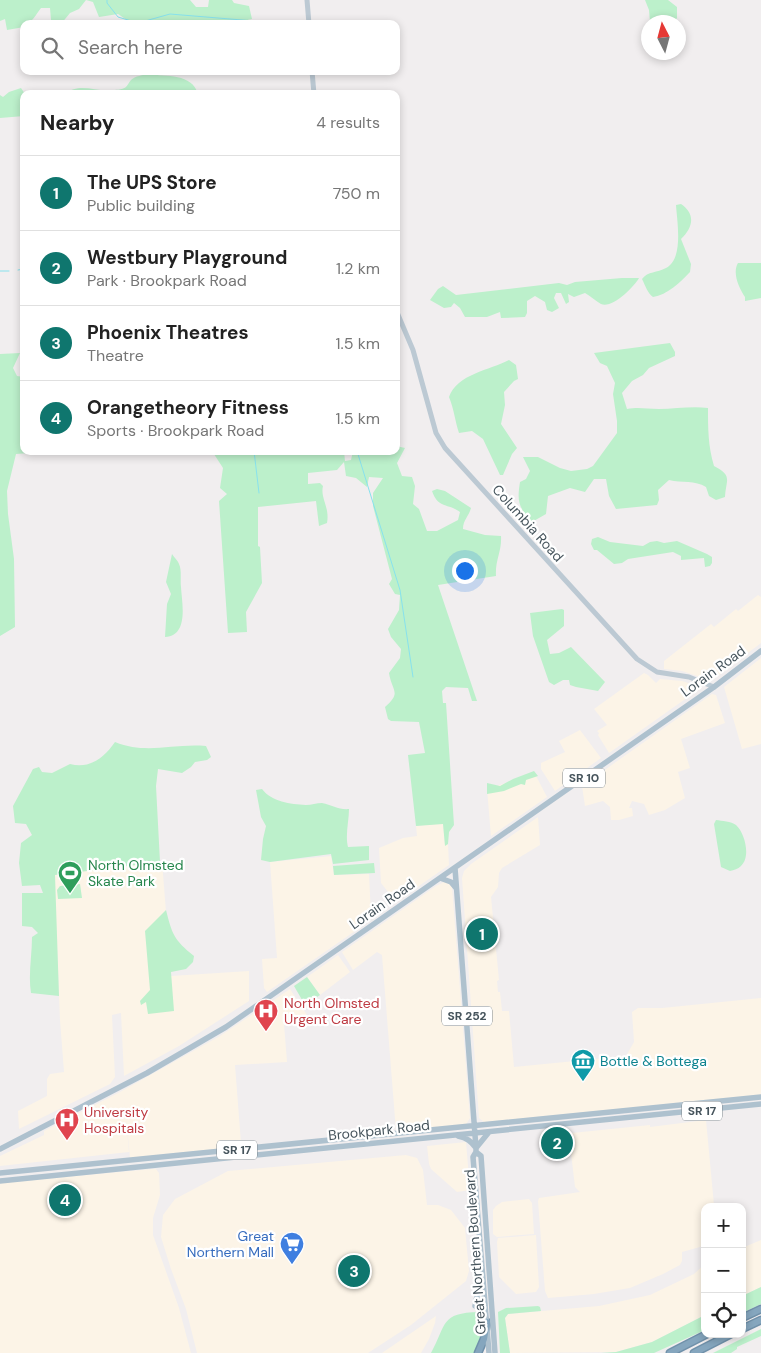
<!DOCTYPE html>
<meta charset="utf-8">
<style>
:root{--surface:#fff;--page:#f2f2f2;--text:#222;--muted:#767676;--line:#e0e0e0;--accent:#0f766e}
body{margin:0;font-family:"DM Sans",sans-serif;background:var(--page);color:var(--text)}
.controls{position:absolute;right:15px;bottom:15px;display:grid;overflow:hidden;border-radius:10px;box-shadow:0 2px 8px #0003}
.controls button{width:45px;height:45px;display:grid;place-items:center;padding:0;border:0;border-bottom:1px solid var(--line);background:var(--surface);color:var(--text);font:25px sans-serif}
.compass{position:absolute;left:641px;top:15px;width:45px;height:45px;border-radius:50%;background:var(--surface);box-shadow:0 2px 8px #0003;rotate:354deg}
.you{position:absolute;left:464px;top:570px;width:18px;height:18px;margin:-12px;border:4px solid #fff;border-radius:50%;background:#1a73e8;box-shadow:0 0 0 8px #1a73e833}
.badge{display:grid;place-items:center;width:32px;height:32px;border-radius:50%;background:var(--accent);color:#fff;font-size:16px;font-weight:700}
.pin{position:absolute;translate:-50% -50%;border:2px solid #fff;box-shadow:0 1px 5px #0006}
.list{margin:0;padding:0;list-style:none}
h2{display:flex;justify-content:space-between;align-items:center;height:65px;margin:0;padding:0 20px;font-size:21px}
h2 small{font-size:16px;font-weight:400;color:var(--muted)}
.list li{display:grid;grid-template-columns:32px 1fr auto;gap:15px;align-items:center;box-sizing:border-box;height:75px;padding:0 20px;border-top:1px solid var(--line)}
.list b{display:block;font-size:19px;white-space:nowrap}
.list p{margin:0;font-size:16px;white-space:nowrap;color:var(--muted)}
.list em{font-size:16px;font-style:normal;color:var(--muted)}
.icon{flex:none;width:28px;height:28px;fill:none;stroke:currentColor;stroke-width:2;stroke-linecap:round;stroke-linejoin:round}
.map{position:relative;flex:none;width:761px;height:1353px;overflow:hidden}
.search{position:absolute;background:var(--surface);box-shadow:0 2px 8px #0003;left:20px;top:20px;width:380px;height:55px;display:flex;align-items:center;gap:12px;box-sizing:border-box;padding:0 18px;border-radius:10px;color:var(--muted);font-size:19px}
.panel{position:absolute;background:var(--surface);box-shadow:0 2px 8px #0003;left:20px;top:90px;width:380px;height:365px;border-radius:10px}
.map>svg:first-child{display:block}
.commercial{fill:#fcf4e7}
.green{fill:#bcf0cb}
.lines{fill:none;stroke-linecap:round;stroke-linejoin:round}
.stream{stroke:#88e2ed;stroke-width:1}
.highway-casing{stroke:#7091aa;stroke-width:9}
.secondary{stroke:#bcc9d3;stroke-width:5}
.primary{stroke:#aec1ce;stroke-width:5.5}
.highway{stroke:#85a6be;stroke-width:6}
.labels{text-anchor:middle;stroke-width:4.5;stroke-linejoin:round;paint-order:stroke}
.shield{fill:#fff;stroke:#7e878d;stroke-width:1}
.shield-label{font-size:12px;font-weight:bold;fill:#46545c}
.street-label{font-size:14px;fill:#46545c;stroke:#fff}
.leisure-label{font-size:14px;fill:#27864d;stroke:#fff;text-anchor:start}
.health-label{font-size:14px;fill:#be3a42;stroke:#fff;text-anchor:start}
.culture-label{font-size:14px;fill:#0d838f;stroke:#fff;text-anchor:start}
.shop-label{font-size:14px;fill:#366cbe;stroke:#fff;text-anchor:end}
</style>
<div class="map">
<svg width="761" height="1353" viewBox="0 0 761 1353">
<rect width="100%" height="100%" fill="#f1eeef"/>
<path class="commercial" d="M758,595L761,597V643L714,679H706L682,671L664,669V661L711,624L714,627L736,609L738,611Z
M761,658V744L742,749L724,687Z
M644,673L648,675L656,683L660,679L682,681L698,686V690L609,753L598,735L599,733L597,731L607,725L594,709Z
M712,694L716,695L725,723L681,739L690,768L678,772L685,798L665,810L649,815L644,804L632,801L629,808H632L633,816L619,820H611L610,807L603,801L585,806L582,786Z
M580,730L601,758L555,791L541,769V763L565,752L559,741Z
M535,774L547,797L491,836L487,789Z
M538,817L540,845L502,868L499,873L498,887L491,897L499,980L497,981L498,992H500L502,1011H509L514,1067L626,1056L634,1042L632,1012L638,1008H662L761,998V1095L484,1122L479,1118L462,878L464,871L471,864Z
M443,823L445,845L448,844L449,865L396,902L381,883L379,848L403,838L417,836L416,826Z
M331,856L334,875L369,874L371,915L356,926L358,929L267,992L264,988L262,959L277,958L270,862Z
M162,861L171,976L249,971V1001L179,1046L124,1076L121,1013L112,1015L115,1077L110,1084L19,1129L18,1111L47,1096V1079L50,1074L64,1072L60,1020L54,874Z
M446,881L452,887L470,1118L465,1126L396,1131L382,955L377,952L353,970L342,952L436,886Z
M338,955L350,972L320,995L307,977Z
M290,989L307,1015L284,1024L287,1062L235,1065L241,1143L217,1144V1149L130,1158L124,1096L129,1152L0,1166V1156L44,1135V1131L120,1092L220,1036Z
M706,1120L714,1205V1207H705V1243L700,1247L682,1252V1261L680,1265L663,1274L630,1288L594,1294L548,1298L545,1291L538,1201L539,1198L580,1192L575,1187L569,1136L572,1133L650,1125V1127Z
M466,1142L470,1190L457,1192L431,1169L429,1164L427,1146Z
M406,1155L417,1158L423,1170L427,1205H438L451,1210L465,1228L469,1271L466,1281L411,1325L368,1353H197L186,1309L171,1269L161,1237L163,1215L175,1199L228,1171Z
M152,1169H156L159,1173L160,1195L153,1218V1235L179,1308L191,1353H0V1183Z
M529,1199L532,1203L534,1234L497,1237L493,1234V1210L496,1206L502,1202Z
M536,1235L539,1287L536,1292L516,1294L499,1277L497,1242L498,1238Z
M761,1240V1287L742,1296V1248Z
M705,1264V1315L652,1342L616,1352L510,1353L505,1318L508,1314L599,1306L650,1295L694,1274Z
M436,1316L435,1323L429,1339L421,1353H382Z"/>
<path class="green" d="M0,0H190L196,7H208L209,0H232L234,3L249,6L252,19C230,25 207,19 185,20C170,21 150,27 135,24C130,23 123,17 118,14L99,17L93,2L86,0L79,9L70,13L61,24H53L51,20L50,8H41C36,14 32,24 24,24V27L7,30L5,19L0,21Z
M645,0H668L677,7V18L674,22H650L649,10Z
M149,74C166,77 192,73 198,94H65C79,82 96,92 111,90C115,90 122,90 126,87C128,85 129,82 131,80C135,76 143,75 149,74Z
M21,88L25,94H24V116L0,118V95L3,97L9,92Z
M681,204C696,214 693,228 681,239L691,264L690,272C681,282 667,295 653,297C648,294 645,285 642,279C648,271 657,273 666,268C684,259 677,221 676,205Z
M738,263H761V298L745,301V297C739,288 732,273 738,263Z
M622,278H639C634,287 612,309 601,304C596,301 590,296 585,293L574,297L568,294L569,302L566,304L561,293H556L554,298L559,308L552,312L547,310L545,302L535,296L527,301V313L525,317L501,318L500,312L487,317H465L460,308L454,303L451,307L444,308L430,300L438,289L443,286L456,295L559,283L567,285L575,282Z
M670,343L675,352V356L649,368L643,375L632,381L622,393L627,409C639,407 646,409 659,409C675,409 691,406 708,408C708,428 708,446 714,466C733,476 726,479 725,497L716,500L709,496L706,487C695,480 682,483 669,480L658,490L659,500L657,505L616,509L609,496L606,479H594L585,492L570,488L548,496L546,514L532,522C518,507 517,501 520,482L526,479L530,471L523,457H538L560,468L571,471L587,469L593,466L617,433V421L613,394L615,383L607,366L600,363L594,353Z
M20,353L13,368L17,376L24,377V451H56L16,454L7,491L8,514L14,559L15,627L0,636V354Z
M509,360L516,365L518,379L514,381L504,392L505,405L501,424L517,448L512,454L503,475H500L483,439L472,431L459,433C455,421 454,409 449,397C457,374 490,370 509,360Z
M396,446L405,448L397,463L402,476L412,477L415,486L413,504L419,509L427,531H437L458,520L460,512C448,503 438,509 432,491L437,489L445,491L471,508C469,516 463,520 463,529L485,535L501,536C502,551 495,560 496,576L438,585L477,701H472L468,688L446,687L442,691L443,703H446L454,825L449,832L448,844L445,846L443,824L416,826L408,755L425,753L419,722L391,721L388,719L385,707C402,692 392,692 389,673L400,658L401,649L391,637L388,629L399,610L400,595L395,594L389,584L392,579L373,506V493L383,478L369,477L367,487L356,478L346,476L344,462L337,470L308,473V484L320,483L323,486C320,498 330,507 327,523L319,526L316,501L258,507V546L260,547L262,583L246,612L247,632L228,633L219,501L227,494L220,488L223,468L212,451H344L345,461L351,460L353,451H396Z
M598,537L610,542L643,546L650,542L657,541L664,543L677,541L707,554L712,557V563L710,566L705,567L704,558L681,560V556L673,552L628,559L622,563L614,564L597,550H594L591,544L592,539Z
M172,554C174,557 178,561 179,564C182,570 180,581 181,587C182,603 189,636 165,637L167,604L171,594L166,582Z
M562,609L564,610V626L547,640L550,654L559,653L571,647L605,682L598,691L576,687L570,685L569,680H563L554,685L549,682L533,636L530,613Z
M115,742C147,755 173,743 206,746L211,757L207,760L195,762L191,767L182,773L158,769L156,786L160,862L55,875L59,996L31,993C28,975 32,956 32,937L38,933L32,927L22,926V893H43L40,885L22,886L19,863L21,843L32,835L26,824L15,823L13,806L33,769L39,767L42,772L52,773L70,764C90,769 104,758 115,742Z
M534,771L538,776L526,780L525,785L521,784L504,791L487,794V783L500,786L513,779Z
M262,789C272,802 290,804 306,805C311,805 317,803 322,803C332,805 339,810 349,809C349,821 345,835 348,847L369,846V860L333,864L331,854L270,862L261,860L263,839L266,826L261,817L256,790Z
M716,820C722,821 731,821 736,825C745,833 751,857 741,866C738,869 734,870 730,871L721,867L714,824Z
M374,863L375,873L334,875L333,866Z
M80,884L82,898L58,899L57,890L60,886Z
M166,910C172,934 174,940 194,956L193,962L186,969L171,972L174,1011L148,1014L146,1002L141,1005L140,1001L150,990L145,931Z
M307,977L320,995L305,1005L294,986Z
M761,1287V1304L742,1313V1296Z
M538,1306L540,1307L541,1311L508,1314L505,1318L510,1353H500L498,1312L506,1308Z
M479,1312L483,1318V1341L477,1353H431C447,1324 440,1313 479,1312Z
M705,1315V1330L654,1353H601L616,1352L652,1342Z
M761,1329V1336L737,1347V1349L731,1353H713Z"/>
<g class="lines">
<path class="stream" d="M107,0V3L118,17L138,23L170,14L266,22
M18,270L24,269
M0,271H9
M78,451V452
M254,451L259,493
M357,451L400,590L413,677"/>
<defs>
<path id="highway" d="M742,1318L761,1309
M742,1329L761,1320
M478,1353L484,1339L487,1322
M670,1353L707,1334
M694,1353L731,1334"/>
</defs>
<use href="#highway" class="highway-casing"/>
<path class="secondary" d="M307,0L309,24
M312,71L314,94
M396,310L413,350L436,433L445,448L637,659L657,672L689,677L714,687"/>
<path class="primary" d="M455,868L476,1148V1152L473,1157L489,1353
M440,878L451,882L456,888
M458,1136C467,1138 471,1141 476,1148
M476,1148L489,1132
M0,1149L147,1073L226,1027L714,687L761,651
M476,1152L481,1156L495,1353
M0,1173L761,1097
M0,1181L761,1104
M475,1306L481,1277"/>
<use href="#highway" class="highway"/>
</g>
<defs>
<symbol id="stadium-pin" viewBox="-11 -11 22 30"><path d="M0 17L-7.5 6A9.5 9.5 0 1 1 7.5 6Z" fill="#2e9e5b" stroke="#fff"/><path d="M0-5a6.5 5 0 1 0 0 10a6.5 5 0 1 0 0-10ZM-3.5-1.8h7v3.6h-7Z" fill="#fff"/></symbol>
<symbol id="hospital-pin" viewBox="-11 -11 22 30"><path d="M0 17L-7.5 6A9.5 9.5 0 1 1 7.5 6Z" fill="#e0444e" stroke="#fff"/><path d="M-5-5h3v3.5h4V-5h3V5h-3V1.5h-4V5h-3Z" fill="#fff"/></symbol>
<symbol id="museum-pin" viewBox="-11 -11 22 30"><path d="M0 17L-7.5 6A9.5 9.5 0 1 1 7.5 6Z" fill="#0f9aa8" stroke="#fff"/><path d="M0-6L6-3V-2H-6V-3ZM-5-1h2V3h-2ZM-1-1h2V3h-2ZM3-1h2V3H3ZM-6 4H6V6H-6Z" fill="#fff"/></symbol>
<symbol id="supermarket-pin" viewBox="-11 -11 22 30"><path d="M0 17L-7.5 6A9.5 9.5 0 1 1 7.5 6Z" fill="#3f7fe0" stroke="#fff"/><path d="M-6-5.5h2.5l.6 2H6L4.5 2H-2.5L-4.4-4H-6ZM-1.5 3.2a1.3 1.3 0 1 0 .1 0ZM3 3.2a1.3 1.3 0 1 0 .1 0Z" fill="#fff"/></symbol>
</defs>
<g fill-rule="evenodd">
<use href="#stadium-pin" x="56" y="859" width="28" height="38"/>
<use href="#hospital-pin" x="252" y="997" width="28" height="38"/>
<use href="#museum-pin" x="569" y="1047" width="28" height="38"/>
<use href="#hospital-pin" x="53" y="1106" width="28" height="38"/>
<use href="#supermarket-pin" x="278" y="1230" width="28" height="38"/>
</g>
<g class="labels">
<g class="shield">
<rect x="563" y="768.5" width="42" height="19" rx="4"/>
<rect x="442" y="1006.5" width="50" height="19" rx="4"/>
<rect x="682" y="1101.5" width="40" height="19" rx="4"/>
<rect x="217" y="1140.5" width="40" height="19" rx="4"/>
</g>
<g class="shield-label">
<text x="584" y="782">SR 10</text>
<text x="467" y="1020">SR 252</text>
<text x="702" y="1115">SR 17</text>
<text x="237" y="1154">SR 17</text>
</g>
<g class="street-label">
<text transform="translate(528 523) rotate(48)" y="5">Columbia Road</text>
<text transform="translate(713 671) rotate(-36)" y="5">Lorain Road</text>
<text transform="translate(382 904) rotate(-35)" y="5">Lorain Road</text>
<text transform="translate(379 1130) rotate(-6)" y="5">Brookpark Road</text>
<text transform="translate(475 1252) rotate(-94)" y="5">Great Northern Boulevard</text>
</g>
<g class="leisure-label">
<text x="88" y="870">North Olmsted<tspan x="88" dy="16">Skate Park</tspan></text>
</g>
<g class="health-label">
<text x="284" y="1008">North Olmsted<tspan x="284" dy="16">Urgent Care</tspan></text>
<text x="84" y="1117">University<tspan x="84" dy="16">Hospitals</tspan></text>
</g>
<g class="culture-label">
<text x="600" y="1066">Bottle &amp; Bottega</text>
</g>
<g class="shop-label">
<text x="274" y="1241">Great<tspan x="274" dy="16">Northern Mall</tspan></text>
</g>
</g>
</svg>
<div class="controls">
<button>+</button>
<button>−</button>
<button><svg class="icon" aria-label="locate" viewBox="0 0 24 24"><circle cx="12" cy="12" r="6"/><path d="M12 2v4M12 18v4M2 12h4M18 12h4"/></svg></button>
</div>
<svg class="compass" viewBox="-18 -18 36 36"><path d="M0-13l5 13h-10z" fill="#e53935"/><path d="M0 13l5-13h-10z" fill="#767676"/></svg>
<div class="you"></div>
<div class="pin badge" style="left:482px;top:934px">1</div>
<div class="pin badge" style="left:557px;top:1143px">2</div>
<div class="pin badge" style="left:354px;top:1271px">3</div>
<div class="pin badge" style="left:65px;top:1200px">4</div>
<div class="search"><svg class="icon" aria-label="search" viewBox="0 0 24 24"><circle cx="10" cy="10" r="6"/><path d="M15 15l6 6"/></svg>Search here</div>
<section class="panel">
<h2>Nearby<small>4 results</small></h2>
<ul class="list">
<li><span class="badge">1</span><div><b>The UPS Store</b><p>Public building</p></div><em>750 m</em></li>
<li><span class="badge">2</span><div><b>Westbury Playground</b><p>Park · Brookpark Road</p></div><em>1.2 km</em></li>
<li><span class="badge">3</span><div><b>Phoenix Theatres</b><p>Theatre</p></div><em>1.5 km</em></li>
<li><span class="badge">4</span><div><b>Orangetheory Fitness</b><p>Sports · Brookpark Road</p></div><em>1.5 km</em></li>
</ul>
</section>
</div>
